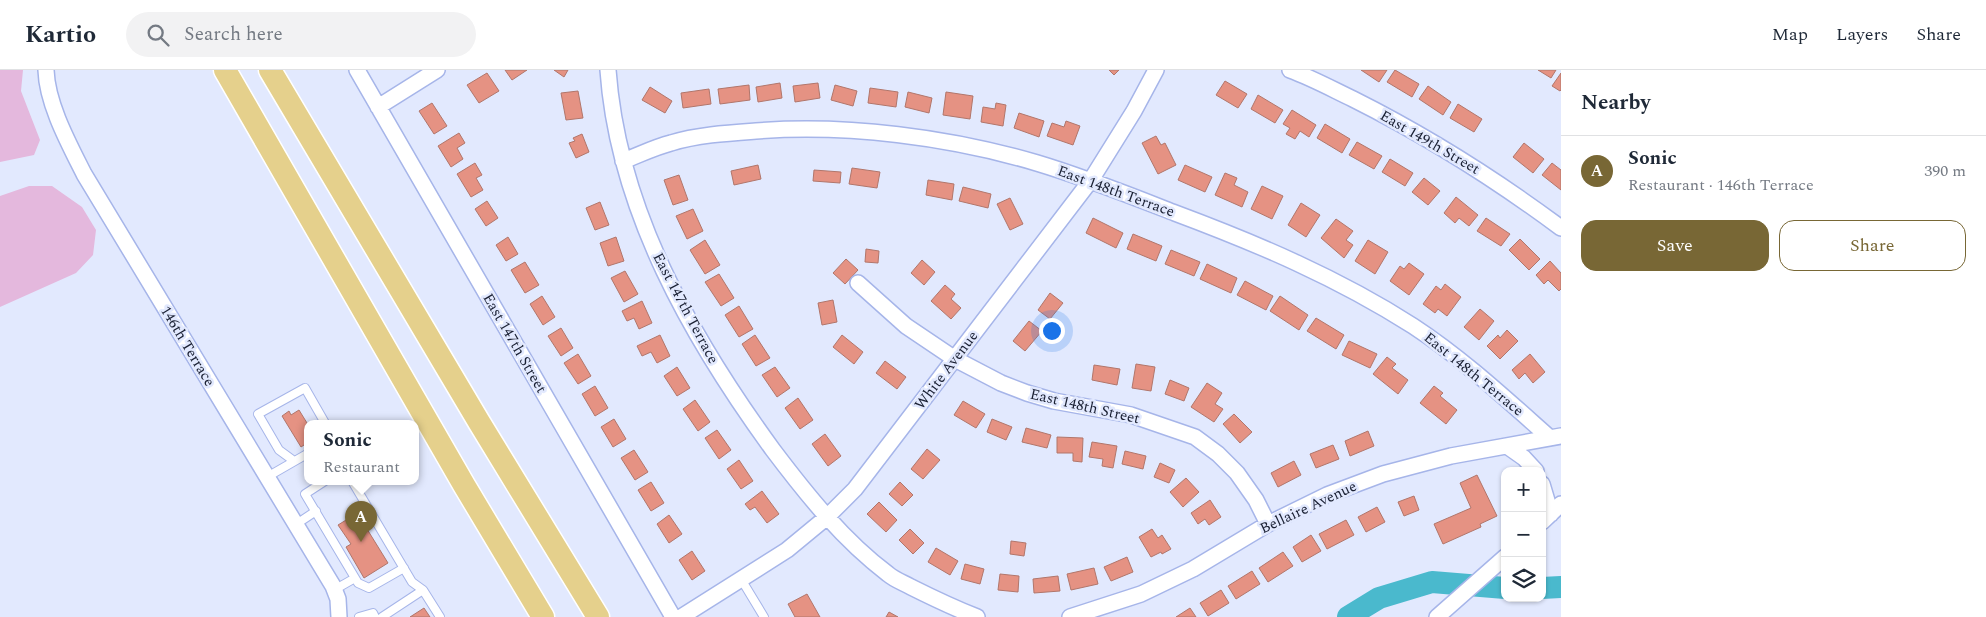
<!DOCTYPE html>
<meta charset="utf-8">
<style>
:root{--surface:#fff;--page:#f2f2f3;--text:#1f2937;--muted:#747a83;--line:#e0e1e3;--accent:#786735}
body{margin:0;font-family:Spectral,serif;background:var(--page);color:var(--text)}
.controls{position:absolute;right:15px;bottom:15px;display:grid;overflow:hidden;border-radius:10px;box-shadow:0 1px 4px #0004}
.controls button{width:45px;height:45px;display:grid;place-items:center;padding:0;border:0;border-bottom:1px solid var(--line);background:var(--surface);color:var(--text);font:25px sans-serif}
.you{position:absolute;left:1051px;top:260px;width:18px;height:18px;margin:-12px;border:4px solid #fff;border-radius:50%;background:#1a73e8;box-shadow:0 0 0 8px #1a73e833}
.badge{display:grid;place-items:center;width:32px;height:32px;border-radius:50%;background:var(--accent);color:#fff;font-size:16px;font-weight:700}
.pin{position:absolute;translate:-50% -41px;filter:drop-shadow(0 1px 2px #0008)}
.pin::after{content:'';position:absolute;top:26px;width:18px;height:15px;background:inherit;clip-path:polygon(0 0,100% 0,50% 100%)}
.popup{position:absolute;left:304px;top:350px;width:115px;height:65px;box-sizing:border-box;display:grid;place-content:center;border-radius:10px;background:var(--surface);filter:drop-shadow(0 1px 4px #0005);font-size:16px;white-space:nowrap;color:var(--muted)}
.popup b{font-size:19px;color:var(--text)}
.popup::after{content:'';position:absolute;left:50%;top:100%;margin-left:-10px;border:10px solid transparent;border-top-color:var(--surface)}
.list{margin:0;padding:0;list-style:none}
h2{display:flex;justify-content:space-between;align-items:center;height:65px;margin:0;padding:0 20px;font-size:21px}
h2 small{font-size:16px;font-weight:400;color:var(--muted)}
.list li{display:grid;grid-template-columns:32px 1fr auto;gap:15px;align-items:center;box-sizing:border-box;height:70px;padding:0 20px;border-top:1px solid var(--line)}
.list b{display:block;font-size:19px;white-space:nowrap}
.list p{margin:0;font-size:16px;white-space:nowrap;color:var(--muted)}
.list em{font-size:16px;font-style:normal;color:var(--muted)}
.actions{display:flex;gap:10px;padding:15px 20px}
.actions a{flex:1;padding:11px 0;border:1px solid var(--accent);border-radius:15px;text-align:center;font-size:18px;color:var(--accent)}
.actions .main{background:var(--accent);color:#fff}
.icon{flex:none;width:28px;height:28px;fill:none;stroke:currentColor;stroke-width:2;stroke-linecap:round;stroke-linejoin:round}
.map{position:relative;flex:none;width:1561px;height:547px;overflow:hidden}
header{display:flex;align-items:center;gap:30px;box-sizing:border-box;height:70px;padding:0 25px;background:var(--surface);border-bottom:1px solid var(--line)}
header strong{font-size:24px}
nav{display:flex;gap:28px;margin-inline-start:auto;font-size:18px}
.search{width:350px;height:45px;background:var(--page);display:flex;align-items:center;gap:12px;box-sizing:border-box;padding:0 18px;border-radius:28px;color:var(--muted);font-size:19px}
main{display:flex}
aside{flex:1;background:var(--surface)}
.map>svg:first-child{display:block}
.green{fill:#e4b8dd}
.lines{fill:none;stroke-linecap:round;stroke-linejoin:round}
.river{stroke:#4ab9cd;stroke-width:22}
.building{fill:#e59283;stroke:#b1766b}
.service-casing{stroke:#a6b5e9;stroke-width:10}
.minor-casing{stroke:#a6b5e9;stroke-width:18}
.primary-casing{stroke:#fff;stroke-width:25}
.service{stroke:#fff;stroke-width:8}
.minor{stroke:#fff;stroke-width:15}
.primary{stroke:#e5d08c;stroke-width:22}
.labels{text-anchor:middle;stroke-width:5;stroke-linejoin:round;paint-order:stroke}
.street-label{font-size:15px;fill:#191f32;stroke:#e2e9fe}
</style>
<header>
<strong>Kartio</strong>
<div class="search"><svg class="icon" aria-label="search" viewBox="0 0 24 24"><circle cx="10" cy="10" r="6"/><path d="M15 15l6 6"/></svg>Search here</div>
<nav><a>Map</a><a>Layers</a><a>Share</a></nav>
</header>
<main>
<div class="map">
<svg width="1561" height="547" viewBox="0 0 1561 547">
<rect width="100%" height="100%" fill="#e2e9fe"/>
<path class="green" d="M0,0H23L21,21L40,70L34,85L0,92Z
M29,116H52L82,137L96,160L93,185L76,203L0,237V126Z"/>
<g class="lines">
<path class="river" d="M1542,518L1561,517
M1348,547L1379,528L1432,512L1505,518"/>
</g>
<path class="building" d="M505,0H527L512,10Z
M554,0H568L564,7Z
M1109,0H1119L1114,5Z
M1361,0H1387L1379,12Z
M1395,0L1419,14L1412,27L1387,12Z
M1538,0H1556L1551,8Z
M487,3L499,21L479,33L467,15Z
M1561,3V20L1560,21L1552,16Z
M1225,11L1247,24L1238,38L1216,25Z
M780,13L782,28L758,32L756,17Z
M818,13L820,28L795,32L793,16Z
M749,15L750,30L720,34L718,19Z
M835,15L857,21L853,36L831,30Z
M1428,16L1451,32L1443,45L1419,29Z
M650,17L672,31L665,43L642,30Z
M870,18L898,22L896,37L868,33Z
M709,19L711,34L683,38L681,23Z
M578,21L583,48L566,50L561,23Z
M908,22L932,28L929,43L905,37Z
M946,22L973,26L970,49L943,45Z
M1258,25L1283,40L1275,53L1251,39Z
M432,33L447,56L434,64L419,41Z
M996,33L1006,35L1003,56L981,52L983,37L995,39Z
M1458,34L1482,49L1474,62L1450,48Z
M1292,40L1316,55L1309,67L1300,61L1295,69L1286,64L1290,58L1283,54Z
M1019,43L1044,51L1039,67L1014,58Z
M1066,51L1080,56L1073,75L1047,66L1052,53L1064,57Z
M1325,54L1350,69L1342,83L1317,68Z
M459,63L465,73L457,78L463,89L451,97L438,76Z
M582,64L589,82L576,88L569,73L575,71L573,68Z
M1156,66L1161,75L1165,73L1176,95L1158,104L1142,73Z
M1357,72L1382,86L1374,99L1349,85Z
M1524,73L1544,89L1533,103L1513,87Z
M1390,89L1413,103L1405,116L1382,102Z
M475,93L482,105L476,108L483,120L471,127L457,104Z
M1552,93L1561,100V120L1542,105Z
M758,95L761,109L734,115L731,101Z
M1185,95L1212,107L1205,122L1178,110Z
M852,98L880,102L877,118L849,114Z
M814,100L841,102L840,113L813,111Z
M1225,103L1237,108L1234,115L1248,122L1242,137L1215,125Z
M679,105L688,130L673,135L664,110Z
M1424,108L1440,121L1428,135L1412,122Z
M928,110L954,114L952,130L926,125Z
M1262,116L1283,126L1272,149L1251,139Z
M963,117L991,124L988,138L959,131Z
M1456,127L1478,145L1469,156L1459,148L1455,153L1444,143Z
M1010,128L1023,154L1010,160L997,134Z
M487,131L498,148L486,156L475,139Z
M600,132L609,155L595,160L586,138Z
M1301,133L1320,145L1306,167L1288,155Z
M693,139L703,161L687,169L676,146Z
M1093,148L1123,163L1116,178L1086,163Z
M1486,148L1510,164L1501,176L1477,161Z
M1336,149L1353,161L1346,170L1353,175L1344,188L1321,168Z
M1133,164L1162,176L1156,191L1127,179Z
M508,167L518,184L506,191L496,175Z
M616,167L624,191L608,196L600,173Z
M1520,169L1540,189L1529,200L1509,180Z
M705,170L720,195L705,204L690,180Z
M1368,170L1388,182L1375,204L1355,191Z
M866,179L879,181L878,193L865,192Z
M1171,180L1200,192L1194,206L1165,194Z
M846,189L858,200L845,214L833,203Z
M922,190L935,202L924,215L911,203Z
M1550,191L1561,203V219L1559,221L1548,210L1544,214L1536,205Z
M525,192L539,215L525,223L511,200Z
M1409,193L1424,204L1409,225L1390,211L1400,196L1404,199Z
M1207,194L1237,208L1231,223L1200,209Z
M625,201L638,224L624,232L611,208Z
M719,204L734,228L721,236L705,212Z
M1245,211L1273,226L1266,240L1237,225Z
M1445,214L1461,227L1447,246L1438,239L1435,243L1423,234L1436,216L1441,220Z
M945,215L955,224L951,229L961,238L951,249L931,231Z
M1050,223L1063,233L1050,249L1038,240Z
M542,226L555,247L543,255L530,234Z
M1280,226L1308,245L1299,260L1270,241Z
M833,230L837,252L822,255L818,233Z
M642,231L652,253L639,259L634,248L627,251L622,241Z
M739,236L753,259L739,267L725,245Z
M1480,239L1494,251L1479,270L1464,257Z
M1316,248L1344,265L1336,279L1307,261Z
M1029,251L1042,261L1025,281L1013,271Z
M561,258L573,278L561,286L548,266Z
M1507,260L1518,271L1500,289L1487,276L1498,265L1500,268Z
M660,265L670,286L657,293L651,282L642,286L637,276Z
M755,265L770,288L756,296L742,274Z
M842,265L863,282L854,294L833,277Z
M1349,271L1377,284L1370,298L1342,285Z
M578,284L591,306L578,314L564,293Z
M1530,284L1545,302L1533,313L1525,303L1519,309L1512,300Z
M1387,287L1396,294L1392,298L1408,310L1398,324L1373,304Z
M885,291L906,307L897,319L876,303Z
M1136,294L1155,297L1151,321L1132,318Z
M1094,295L1120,299L1117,315L1092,310Z
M677,297L690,318L677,326L664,306Z
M775,297L790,318L777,327L762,305Z
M1170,310L1189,318L1184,331L1165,324Z
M1207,313L1222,323L1215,334L1223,339L1214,352L1191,337Z
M595,316L608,338L595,346L582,324Z
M1434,316L1443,323L1440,326L1457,340L1446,354L1420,333Z
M798,328L813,350L800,359L785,338Z
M695,330L710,352L698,361L683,339Z
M963,331L985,344L976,358L954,345Z
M299,340L307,353V373L301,377L282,346L289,341L291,345Z
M1234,344L1252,362L1240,373L1223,354Z
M614,349L626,369L613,377L601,357Z
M992,349L1012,357L1006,370L987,362Z
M1026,358L1051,365L1047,378L1022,372Z
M717,360L731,380L719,389L705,368Z
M1368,361L1374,376L1350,386L1345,371Z
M825,364L841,386L828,396L812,374Z
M1057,367L1083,368L1082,392L1073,391V383H1057Z
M1092,372L1117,376L1113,398L1102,396L1103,389L1089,387Z
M1333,375L1339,389L1316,398L1310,384Z
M927,379L940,390L923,409L911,399Z
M634,380L648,402L635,410L621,388Z
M1125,381L1146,386L1143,399L1122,394Z
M739,390L753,411L741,419L727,399Z
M1294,391L1301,405L1278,417L1271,403Z
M1160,393L1175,400L1169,413L1154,407Z
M1477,405L1497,446L1480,454L1481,457L1443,474L1434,454L1471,438L1460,413Z
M1186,408L1199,422L1183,437L1170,422Z
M651,412L664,433L651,441L638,420Z
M900,412L913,425L902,436L889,424Z
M762,421L779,444L767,453L755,437L750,440L745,434Z
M1414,426L1419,440L1404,446L1398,432Z
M1210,430L1221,447L1209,455L1205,449L1198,454L1191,443Z
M879,432L897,450L886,462L867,444Z
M1377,437L1385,452L1366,462L1358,447Z
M354,438L388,493L364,508L346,477L351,474L338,455L351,447L347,442Z
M669,445L682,464L669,473L657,454Z
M1346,450L1354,465L1327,479L1319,464Z
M910,459L924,473L913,484L899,470Z
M1152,459L1158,468L1162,465L1171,479L1162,484L1161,482L1151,487L1139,467Z
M1311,465L1321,481L1302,492L1293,477Z
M1011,471L1026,473L1024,486L1010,484Z
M936,478L958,491L950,505L928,492Z
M692,481L705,501L692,510L679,490Z
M1283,482L1293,496L1268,512L1259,498Z
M1127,487L1133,502L1111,511L1104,497Z
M965,494L984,499L980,514L961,509Z
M1094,498L1098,514L1071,520L1067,504Z
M1252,501L1260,514L1236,529L1228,516Z
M1000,504L1019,506L1018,522L998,520Z
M1058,506L1060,521L1034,523L1033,509Z
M1221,520L1229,533L1208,546L1200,533Z
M807,524L820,547H795L788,534Z
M424,538L430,547H410Z
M1190,538L1196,547H1176Z
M889,542L898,547H886Z"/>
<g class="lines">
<defs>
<path id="service" d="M294,391L279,380L258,344L305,318L325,353
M267,407L307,384
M325,411L305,424L358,513L369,518L404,498
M352,411L412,512L423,520L440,547
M295,455L316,441
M741,509L764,547
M334,520L355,508
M359,547L373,543L375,547
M382,547L423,520"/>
<path id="minor" d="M46,0C47,34 69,74 84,104L333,516L338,529L339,547
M357,0L673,547
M608,0C618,140 692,269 773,380C807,425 843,470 888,504C895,510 904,513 911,517C933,528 954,538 977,547
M1290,0C1312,8 1332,19 1353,29C1427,66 1495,109 1561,158
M378,37L437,0
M623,91C639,85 655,77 671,73C697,65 728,63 756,61C847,54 949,67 1037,93C1084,107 1129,125 1175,143C1258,174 1338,208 1413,256C1462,288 1506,329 1550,368
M858,213L906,256L955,289L1001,313L1027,323L1054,331L1131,345L1195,367L1218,384L1237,403L1256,430L1268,454
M1507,376L1524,388L1536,401
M1542,414L1551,444
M1542,452L1561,434
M681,547L787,480L827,447L855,419L1091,110L1134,41L1156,0
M1070,547L1141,524L1193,499L1268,454L1327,425L1383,404L1451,386L1561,366
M1437,547L1505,487"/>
<path id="primary" d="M225,0L464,415L543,547
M270,0L479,352L598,547"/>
</defs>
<use href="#service" class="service-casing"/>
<use href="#minor" class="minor-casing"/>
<use href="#primary" class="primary-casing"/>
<use href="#service" class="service"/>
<use href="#minor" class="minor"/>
<use href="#primary" class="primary"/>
</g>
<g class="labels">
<g class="street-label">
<text transform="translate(1430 72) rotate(30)" y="5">East 149th Street</text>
<text transform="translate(1116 121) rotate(20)" y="5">East 148th Terrace</text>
<text transform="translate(686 238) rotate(62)" y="5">East 147th Terrace</text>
<text transform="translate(515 273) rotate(60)" y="5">East 147th Street</text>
<text transform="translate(188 276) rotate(59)" y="5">146th Terrace</text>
<text transform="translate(946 300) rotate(-53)" y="5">White Avenue</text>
<text transform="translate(1474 304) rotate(39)" y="5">East 148th Terrace</text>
<text transform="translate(1085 336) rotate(13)" y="5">East 148th Street</text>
<text transform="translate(1308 437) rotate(-25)" y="5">Bellaire Avenue</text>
</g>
</g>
</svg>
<div class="controls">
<button>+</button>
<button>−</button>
<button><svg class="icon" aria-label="layers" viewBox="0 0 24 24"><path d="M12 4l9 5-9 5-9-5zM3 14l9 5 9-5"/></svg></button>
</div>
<div class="you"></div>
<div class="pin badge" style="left:361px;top:472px">A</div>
<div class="popup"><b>Sonic</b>Restaurant</div>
</div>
<aside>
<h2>Nearby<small></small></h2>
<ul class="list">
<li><span class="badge">A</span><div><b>Sonic</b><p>Restaurant · 146th Terrace</p></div><em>390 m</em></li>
</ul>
<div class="actions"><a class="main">Save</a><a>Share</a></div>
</aside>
</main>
